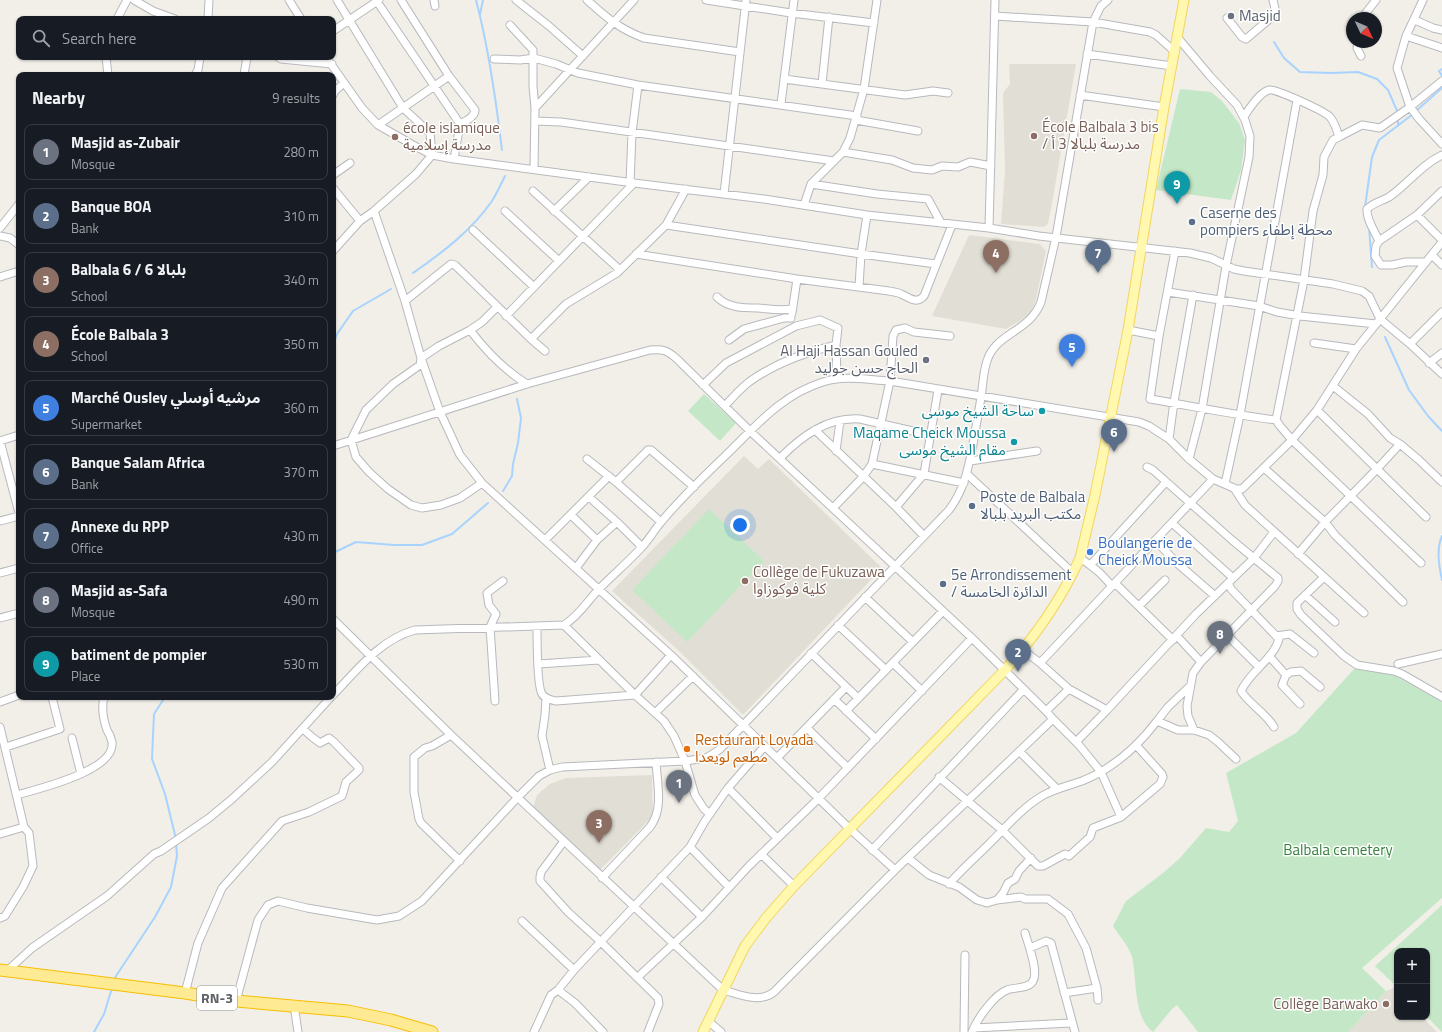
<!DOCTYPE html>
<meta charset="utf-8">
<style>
:root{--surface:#171b24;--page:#20242c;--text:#f1f3f6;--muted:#9ea1a6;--line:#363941;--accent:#1a73e8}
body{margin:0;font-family:"Titillium Web","Noto Sans Arabic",sans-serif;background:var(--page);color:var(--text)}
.controls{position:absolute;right:12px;bottom:12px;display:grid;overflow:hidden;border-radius:8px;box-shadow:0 1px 3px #0004}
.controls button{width:36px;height:36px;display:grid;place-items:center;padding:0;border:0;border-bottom:1px solid var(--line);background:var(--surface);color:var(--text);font:20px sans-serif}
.compass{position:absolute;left:1346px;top:12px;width:36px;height:36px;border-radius:50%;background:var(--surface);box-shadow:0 1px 3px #0004;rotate:134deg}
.you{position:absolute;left:740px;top:525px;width:14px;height:14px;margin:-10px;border:3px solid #fff;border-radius:50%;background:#1a73e8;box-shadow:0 0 0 6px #1a73e833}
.badge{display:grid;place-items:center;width:26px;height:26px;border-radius:50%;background:var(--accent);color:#fff;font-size:13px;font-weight:700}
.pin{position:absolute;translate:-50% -33px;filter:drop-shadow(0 1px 2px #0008)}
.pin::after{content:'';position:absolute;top:21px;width:14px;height:12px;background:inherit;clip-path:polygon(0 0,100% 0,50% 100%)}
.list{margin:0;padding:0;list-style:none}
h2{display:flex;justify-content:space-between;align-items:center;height:52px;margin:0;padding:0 16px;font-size:17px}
h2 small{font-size:13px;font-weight:400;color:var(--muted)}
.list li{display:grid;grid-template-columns:26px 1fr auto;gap:12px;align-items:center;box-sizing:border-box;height:56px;margin:0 8px 8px;padding:0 8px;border:1px solid var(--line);border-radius:8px}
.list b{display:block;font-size:15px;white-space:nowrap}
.list p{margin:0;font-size:13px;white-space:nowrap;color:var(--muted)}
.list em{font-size:13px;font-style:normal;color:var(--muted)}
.icon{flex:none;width:22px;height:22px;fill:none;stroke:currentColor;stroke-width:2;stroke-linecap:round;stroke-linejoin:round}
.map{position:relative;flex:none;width:1442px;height:1032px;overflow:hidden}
.search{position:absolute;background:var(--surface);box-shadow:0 1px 3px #0004;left:16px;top:16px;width:320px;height:44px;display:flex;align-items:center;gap:10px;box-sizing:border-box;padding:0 14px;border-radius:8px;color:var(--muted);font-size:15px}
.panel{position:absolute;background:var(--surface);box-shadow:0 1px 3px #0004;left:16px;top:72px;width:320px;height:628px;border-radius:8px}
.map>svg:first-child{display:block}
.education{fill:#e1dfd5}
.green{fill:#c4e8c7}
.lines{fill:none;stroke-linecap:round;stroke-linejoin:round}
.stream{stroke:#a9d3ff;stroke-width:2}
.minor-casing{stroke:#b8b9be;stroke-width:9}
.major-casing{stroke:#f2d55f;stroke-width:11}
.highway-casing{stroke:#f8be00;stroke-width:13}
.minor{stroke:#fff;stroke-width:7}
.major{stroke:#fff8ae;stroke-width:9}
.highway{stroke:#fdea92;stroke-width:11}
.worship-dot{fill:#6b7280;stroke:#fff;stroke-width:1.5}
.education-dot{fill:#8d6e63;stroke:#fff;stroke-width:1.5}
.service-dot{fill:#5c6f8a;stroke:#fff;stroke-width:1.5}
.culture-dot{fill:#0f9aa8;stroke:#fff;stroke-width:1.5}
.shop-dot{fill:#3f7fe0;stroke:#fff;stroke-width:1.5}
.food-dot{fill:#e8710a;stroke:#fff;stroke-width:1.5}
.labels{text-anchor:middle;stroke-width:3;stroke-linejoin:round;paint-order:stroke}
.shield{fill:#fff;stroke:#8f9195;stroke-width:1}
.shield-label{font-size:14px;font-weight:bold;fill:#5f6268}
.worship-label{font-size:15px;fill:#5b616d;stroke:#fff;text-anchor:start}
.education-label{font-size:15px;fill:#785e54;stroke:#fff;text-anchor:start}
.service-label{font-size:15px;fill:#4e5e75;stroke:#fff;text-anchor:start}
.culture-label{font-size:15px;fill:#0d838f;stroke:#fff;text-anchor:end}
.shop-label{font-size:15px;fill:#366cbe;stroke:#fff;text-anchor:start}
.food-label{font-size:15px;fill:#c56008;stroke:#fff;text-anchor:start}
.park-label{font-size:15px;fill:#34813d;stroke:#fff}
</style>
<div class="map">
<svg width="1442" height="1032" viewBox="0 0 1442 1032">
<rect width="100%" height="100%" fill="#f1efe7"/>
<path class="education" d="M1009,64H1076L1053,198L1048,224L1044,227L1001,224L1005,171L1003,93L1010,84Z
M969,235L1040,244L1046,251L1036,299L1033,309L1026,317L1006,329L932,316Z
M744,456L758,469L769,459L882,568L743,715L679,651L612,591Z
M652,775L653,816L600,870L533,807L537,795L550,784L566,778Z
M1394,988L1397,991V1017H1422L1437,1032H1348L1386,991Z"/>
<path class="green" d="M1180,89L1211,92L1222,101L1239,123L1245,140L1241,170L1231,200L1156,190Z
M704,394L736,423L720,441L688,411Z
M709,509L764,561L687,642L632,590Z
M1378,666L1442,702V898L1362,968L1386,991L1348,1032H1198L1177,1005L1172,1009L1153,1032C1133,1018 1137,978 1132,957C1130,948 1118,934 1113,926L1126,901L1163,873L1180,858L1206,828L1229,832L1238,821L1226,773L1296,733L1355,668Z
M1442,905V1032L1427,1017V951H1397V987L1375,966Z"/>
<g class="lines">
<path class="stream" d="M476,0C489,49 496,100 502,150
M480,14L483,0
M1274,42L1284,58L1300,72L1331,73L1358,72L1377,79L1388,90L1398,113
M1442,69L1439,71L1442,76
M1416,111L1442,88
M1398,126V117
M1365,207L1372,157L1379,140L1413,114
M1369,227L1372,267
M413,273C442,253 472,230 492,201C497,193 501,184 505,176
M1385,337L1409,390L1428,416L1442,431
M333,345L337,334L353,311L391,289
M503,491L512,476L513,464L518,443L521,418L517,399
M1442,536C1436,549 1439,566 1442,580
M333,553L356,542L394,545H422L452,534L488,503
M165,697L154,714L152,759L165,794L176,839
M114,980L116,976L155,917L171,887L177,856L176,843
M94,1032L104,1014L112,988"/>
<defs>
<path id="minor" d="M134,0L153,11L175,19
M289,0L301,19
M376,0L460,124L454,159
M401,0L449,76L475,110C475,117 466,121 460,124
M434,0L435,6
M516,0L549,26L583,56
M587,0C606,17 619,29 644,38L740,52
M706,0L791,13L874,23
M1423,0L1406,36L1397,68L1410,107L1442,81
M995,16L1093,22L1150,32L1156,35L1175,52
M1227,18L1242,37L1246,39L1272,17L1276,13L1273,0
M1364,18L1365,14L1376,0
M117,19L127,0
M208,19L209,0
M1415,20L1433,28L1442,30
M510,25L533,50V86L535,108
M333,31L379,0
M1406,36L1442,48
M1178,38L1210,76L1237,105L1245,120L1250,136L1249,157L1226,266L1202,409L1189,459
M1358,42L1357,48L1361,56
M1087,54L1172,66
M106,57L108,75
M278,57L281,59L332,64
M326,57L362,108L378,125L413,145L432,155L454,159L634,183L764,199L867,215L989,228L1039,236L1190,253L1211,258L1234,269L1244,271L1333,284L1362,291L1369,296L1380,319L1410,344L1442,374
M494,59L520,60L534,58L556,64L578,73L638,85L857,116
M195,75L198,70L200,57
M244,75L247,57
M784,79L905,95L933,91L948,93
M822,84L829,17
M333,95L335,91L344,83
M1080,95L1164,107
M781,104L794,0
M1244,117C1248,110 1260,92 1269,90C1275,88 1326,112 1330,117C1335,123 1337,130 1339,137L1362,125L1380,128L1410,107L1420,120L1442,144
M856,120L918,131
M535,121L561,122L834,161
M378,125L449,76
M1339,137L1333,140L1324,157L1323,175L1313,211L1304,280L1276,420L1280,426L1292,440L1421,563
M843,152L892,160L913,168L932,170L942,166L958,167L970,162L991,166
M534,169L535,108L634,0
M333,175L350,163
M630,183L632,133L638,85
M811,184L877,194L928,199L941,223
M333,188L360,221
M533,191L620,270
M724,194L746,0
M804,205L811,184L843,152L850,138L864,89L877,0
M374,211L405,301L421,358L440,412L460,455L482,483L671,655L850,829L895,870
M505,211L559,261
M554,211L589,177
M1417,215L1442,240
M666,225L861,254L936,264
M0,228L19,204
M989,228L995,0
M473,230L534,287
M0,236L10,238L19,245
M1379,241C1375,232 1366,219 1367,209C1373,203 1382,201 1389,197C1408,184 1421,165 1442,155
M333,251L360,221L374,211L416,174L432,155L430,133L403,108L337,0
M1175,251L1159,336L1150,399C1192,406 1234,415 1276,420
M636,254L797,279L889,291C893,292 897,292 901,294C909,297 916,305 924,296L952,225
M1432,255L1442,265
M1425,262H1406L1392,265H1381L1375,256L1376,246L1379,241L1417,215L1442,191
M0,277L19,271
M859,287L861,254L867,215
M1168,292L1259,306L1277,312L1300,316L1376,324
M717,297C728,308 743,308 758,308C770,309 780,311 792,309
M405,301L451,264L455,265L531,339L545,351
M792,313L797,279
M506,316L634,183
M470,330C486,351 504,370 527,384
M1128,330L1159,336
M531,339L566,304L617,273L666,225L686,189
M729,340L744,329L784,318H791
M1314,343L1356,349
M1410,344L1442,312
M1429,363L1442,353
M703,385L726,363L796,326L820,320L838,328L836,345
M1333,386L1368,414L1390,438L1400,444L1419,460L1442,482
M725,406C732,398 740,389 749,382C774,364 806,352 836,345L837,379
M1317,410L1426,517
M815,430L896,507L924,536
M1169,439L1174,402L1193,295
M0,441L19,513
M0,441L19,435
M333,446L527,384L650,350C663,349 667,350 677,359L750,431L972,638L1046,711L1069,689L1107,710L1196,614L1254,558L1274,532
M836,451L840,421
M780,458C802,436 827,417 860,419L930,435
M587,459L616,482L661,522
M970,461L1037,451
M872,464L964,483
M1147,467L1153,470L1232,540L1278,578V581L1275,586L1201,662
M1264,468L1325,522L1335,535L1403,602
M967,474L1073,573
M616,482L648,450H651L694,487
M482,483L460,498L441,505L422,508L411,505L388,489L369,472L356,457L351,440L366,410L393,384L420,365L421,358L439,346L470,330L482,322L497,307
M1225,484L1240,415L1297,100
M1234,488L1245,505L1364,613
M589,497L617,522L642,547
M896,507L924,474L938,390
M833,508L863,477L872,464L890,381L893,336L896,330L905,328L914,332L950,336
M571,515L597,540
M0,521L19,516
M1172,523L1233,578
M545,540L609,476
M1155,540L1177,563L1215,596
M1298,554L1325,522L1377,469L1400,444
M1080,558L1090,565L1094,561L1166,482
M1090,565L1100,573L1112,586L1117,585L1120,588L1173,640
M576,568L597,540L617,522
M0,573L19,568
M1324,577L1297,603V609L1301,615L1344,656L1357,665L1394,671L1402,674L1442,697
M1228,583L1231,589L1279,639C1273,660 1250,671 1241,691C1249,704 1265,712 1274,727
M1305,595L1335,622
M865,597L913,642
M1139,606L1165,580
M0,618L19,613
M333,619L451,735L723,990C739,994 759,1004 774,992L895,870L1053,719L1046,711
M564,625L635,695L664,721L674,736L685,761L695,795L704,809L710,814
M838,625L886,670
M537,626C537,638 537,686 542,694C545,699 551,700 556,701L635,695L671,655
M1227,635L1259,667
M1177,636L1201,662L1193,673L1187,706L1188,716L1194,730
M1276,636L1290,634L1314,653
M1023,650L1040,663
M811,653L858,698
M1269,656L1286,675L1291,672L1301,671L1320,687
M893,663L922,691
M538,664L599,660
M1398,664L1442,654
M1286,675L1282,685L1300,704
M1069,689L1040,663L1112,586L1213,479
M333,695C357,670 381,639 415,630L564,625C579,616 588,600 600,588C614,574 628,562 641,548C649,540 654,530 662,521C681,498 703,477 725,456C756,426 781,395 823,382C844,375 868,380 890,381L1139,422L1149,426L1169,439L1189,459L1213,479L1236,489H1242L1292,440L1317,410L1356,349L1442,242
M546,698L545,715L542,736L550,770
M834,699L876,739
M495,701L490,627L496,614L489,605L487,593L503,581
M0,702L19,695
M846,711L943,611
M655,713L693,676
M1053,719L1079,745L1101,772L1121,817
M1157,721L1168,707L1190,686
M0,727L24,827L29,833L33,866L23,887L5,916L0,918
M807,728L848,768
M451,735L432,746L425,748L414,757V792L419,819L421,823L460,861
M72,738L81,774
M1076,742L1107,710
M6,747L60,729L52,697
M1020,752L1057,789
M777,758L846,687
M939,777L1002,830L1038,866H1043L1065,854L1069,856L1090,837L1093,828L1121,817L1160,784L1163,777L1162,774L1136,745
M728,788L777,838
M17,795C37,789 116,771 112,742C111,738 109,733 107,730C103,719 101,709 104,697
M0,834L24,827
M564,841L541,872L540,877V881L568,912L601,942L658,998L659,1004L648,1032
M690,847L729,887
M872,850L1023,690
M761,854L794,886
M908,858L929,875L959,887L977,900L987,903L997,900L1003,893L1008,883L1015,879L1019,871L1031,858
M661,877L702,917
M602,878L650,827C664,809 657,783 656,762
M949,884C962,869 976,857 990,843C1006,827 1022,808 1042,796C1054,789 1068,786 1082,781C1112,769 1138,746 1157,721L1178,730H1194L1209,735L1218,742L1236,759
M997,900L1021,897L1025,899H1048L1068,914L1086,948L1097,988L1098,1000
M522,921L574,970
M1030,948L1046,941L1051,943L1075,1032
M7,971L32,948L107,896L154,854L161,851L209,818L232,799L272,762L331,697
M638,977L702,917L749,866L818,799L972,638
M558,990L575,1003L603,1032
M185,993L198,943L222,888L282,821L309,812L342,796L346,782L359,770V768L334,742L329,738L320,743L312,737L303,729
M1064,993L1097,988
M236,1001L258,920L268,905L278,901L307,908L377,920L399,916L422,901L518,797L539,776L550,770L562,767L685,761L706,758L719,750L725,744L949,510C965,489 969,465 974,439C976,425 979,411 981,397C983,385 983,372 987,361C995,333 1030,332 1041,302L1056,237L1093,22L1101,6L1108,0
M294,1005L298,1032
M708,1021L721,1032
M974,1028L1071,1023
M534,1032L551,995L558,990L574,970L690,847L705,821L728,788L748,765L765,746
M964,1032L965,955
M972,1032C977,1019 994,995 1007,990C1015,987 1029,989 1033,981C1039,971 1028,944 1025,933"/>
<path id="major" d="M703,1032L745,946L766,918L794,886L1004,671C1035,637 1061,600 1080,558L1095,495L1128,330L1164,107L1184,0"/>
<path id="highway" d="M0,970L185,993L236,1001L348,1011L391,1020L432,1032"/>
</defs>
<use href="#minor" class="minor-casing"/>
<use href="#major" class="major-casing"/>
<use href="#highway" class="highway-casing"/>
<use href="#minor" class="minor"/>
<use href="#major" class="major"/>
<use href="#highway" class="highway"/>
</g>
<g class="worship-dot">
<circle cx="1231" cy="16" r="4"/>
<circle cx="926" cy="360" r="4"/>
</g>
<g class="education-dot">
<circle cx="1034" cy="136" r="4"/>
<circle cx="395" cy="137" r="4"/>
<circle cx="745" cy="581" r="4"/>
<circle cx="1386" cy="1004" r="4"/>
</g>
<g class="service-dot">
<circle cx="1192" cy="222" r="4"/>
<circle cx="972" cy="506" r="4"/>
<circle cx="943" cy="584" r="4"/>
</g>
<g class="culture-dot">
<circle cx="1042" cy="411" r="4"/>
<circle cx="1014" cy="442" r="4"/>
</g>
<circle class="shop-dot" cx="1090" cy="552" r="4"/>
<circle class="food-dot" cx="687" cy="749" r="4"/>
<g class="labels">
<rect class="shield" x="197" y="986" width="40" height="24" rx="3"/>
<g class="shield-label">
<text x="217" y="1003">RN-3</text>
</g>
<g class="worship-label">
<text x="1239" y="21">Masjid</text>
<text x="918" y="356" text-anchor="end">Al Haji Hassan Gouled<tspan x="918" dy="17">الحاج حسن جوليد</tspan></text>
</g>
<g class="education-label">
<text x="1042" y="132">École Balbala 3 bis<tspan x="1042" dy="17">/ مدرسة بلبالا 3 أ</tspan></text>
<text x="403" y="133">école islamique<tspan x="403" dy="17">مدرسة إسلامية</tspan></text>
<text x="753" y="577">Collège de Fukuzawa<tspan x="753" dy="17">كلية فوكوزاوا</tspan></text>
<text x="1378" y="1009" text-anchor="end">Collège Barwako</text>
</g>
<g class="service-label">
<text x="1200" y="218">Caserne des<tspan x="1200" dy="17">pompiers محطة إطفاء</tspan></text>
<text x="980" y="502">Poste de Balbala<tspan x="980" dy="17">مكتب البريد بلبالا</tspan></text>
<text x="951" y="580">5e Arrondissement<tspan x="951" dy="17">/ الدائرة الخامسة</tspan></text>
</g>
<g class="culture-label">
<text x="1034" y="416">ساحة الشيخ موسى</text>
<text x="1006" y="438">Maqame Cheick Moussa<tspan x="1006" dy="17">مقام الشيخ موسى</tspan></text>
</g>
<g class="shop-label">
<text x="1098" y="548">Boulangerie de<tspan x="1098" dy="17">Cheick Moussa</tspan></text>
</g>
<g class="food-label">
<text x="695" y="745">Restaurant Loyada<tspan x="695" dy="17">مطعم لويعدا</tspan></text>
</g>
<g class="park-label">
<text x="1338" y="855">Balbala cemetery</text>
</g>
</g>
</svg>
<div class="controls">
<button>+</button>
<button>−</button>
</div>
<svg class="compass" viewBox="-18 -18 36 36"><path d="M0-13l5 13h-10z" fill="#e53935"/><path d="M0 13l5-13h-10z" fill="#9ea1a6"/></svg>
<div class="you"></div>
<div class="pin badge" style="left:679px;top:803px;background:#6b7280">1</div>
<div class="pin badge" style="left:1018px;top:672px;background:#5c6f8a">2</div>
<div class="pin badge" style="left:599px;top:843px;background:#8d6e63">3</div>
<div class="pin badge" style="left:996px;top:273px;background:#8d6e63">4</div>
<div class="pin badge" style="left:1072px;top:367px;background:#3f7fe0">5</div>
<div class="pin badge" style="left:1114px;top:452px;background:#5c6f8a">6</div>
<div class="pin badge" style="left:1098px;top:273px;background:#5c6f8a">7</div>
<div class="pin badge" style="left:1220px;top:654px;background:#6b7280">8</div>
<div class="pin badge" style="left:1177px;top:204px;background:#0f9aa8">9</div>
<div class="search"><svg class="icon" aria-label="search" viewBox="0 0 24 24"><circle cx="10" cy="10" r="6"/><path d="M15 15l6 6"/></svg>Search here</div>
<section class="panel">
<h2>Nearby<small>9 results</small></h2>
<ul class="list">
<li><span class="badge" style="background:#6b7280">1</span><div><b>Masjid as-Zubair</b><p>Mosque</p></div><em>280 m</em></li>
<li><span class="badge" style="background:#5c6f8a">2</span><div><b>Banque BOA</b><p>Bank</p></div><em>310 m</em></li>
<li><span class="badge" style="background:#8d6e63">3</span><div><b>Balbala 6 / بلبالا 6</b><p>School</p></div><em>340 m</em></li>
<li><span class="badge" style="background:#8d6e63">4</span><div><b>École Balbala 3</b><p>School</p></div><em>350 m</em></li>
<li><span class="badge" style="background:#3f7fe0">5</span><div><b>Marché Ousley مرشيه أوسلي</b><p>Supermarket</p></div><em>360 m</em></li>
<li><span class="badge" style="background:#5c6f8a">6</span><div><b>Banque Salam Africa</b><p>Bank</p></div><em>370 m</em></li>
<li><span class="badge" style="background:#5c6f8a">7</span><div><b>Annexe du RPP</b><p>Office</p></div><em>430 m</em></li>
<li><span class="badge" style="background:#6b7280">8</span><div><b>Masjid as-Safa</b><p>Mosque</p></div><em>490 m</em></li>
<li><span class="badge" style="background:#0f9aa8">9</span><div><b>batiment de pompier</b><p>Place</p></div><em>530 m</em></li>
</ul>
</section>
</div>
